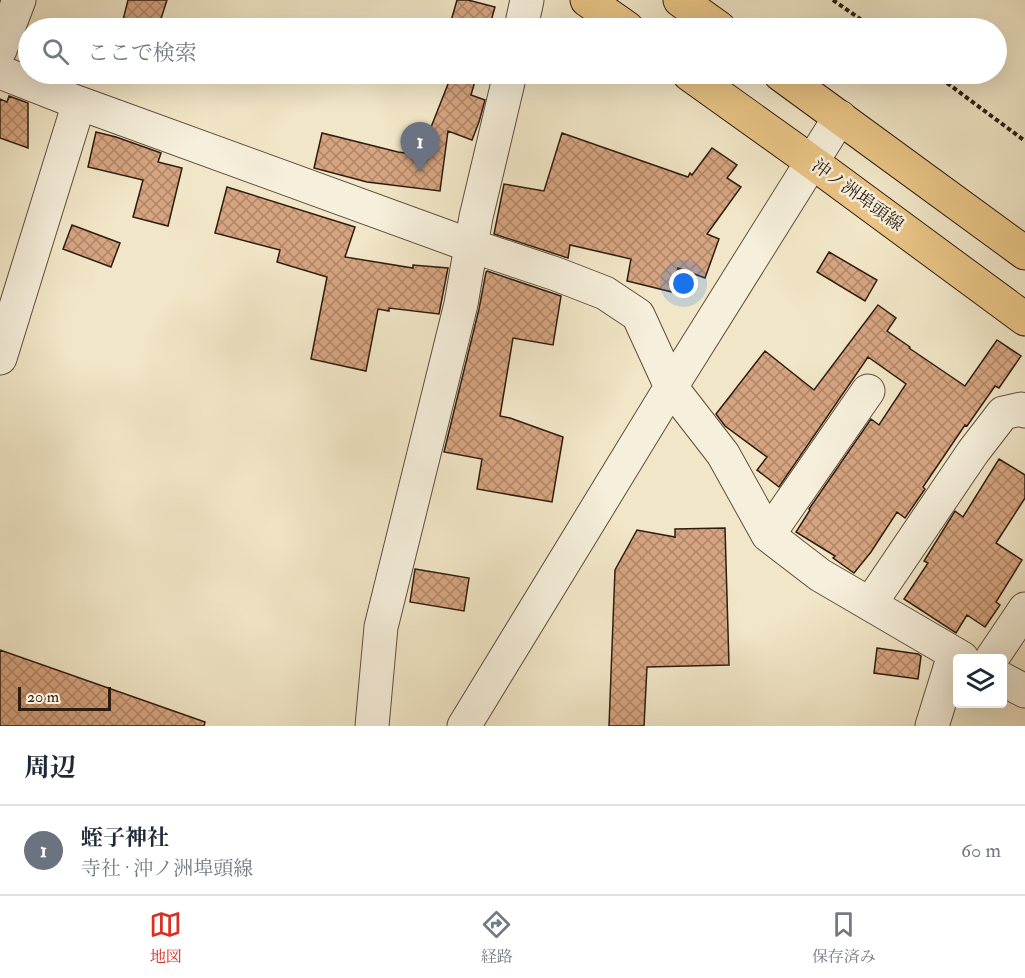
<!DOCTYPE html>
<html lang="ja">
<meta charset="utf-8">
<style>
:root{--surface:#fff;--page:#f6f6f7;--text:#1f2937;--muted:#747a83;--line:#e0e1e3;--accent:#d93025}
body{margin:0;font-family:"IM FELL Double Pica","Noto Serif JP",serif;background:var(--page);color:var(--text)}
.controls{position:absolute;right:18px;bottom:18px;display:grid;overflow:hidden;border-radius:6px;box-shadow:0 6px 24px #0002}
.controls button{width:54px;height:54px;display:grid;place-items:center;padding:0;border:0;border-bottom:2px solid var(--line);background:var(--surface);color:var(--text);font:30px sans-serif}
.scale{position:absolute;left:18px;bottom:15px;width:93px;box-sizing:border-box;padding-left:6px;border:3px solid #2e1c0f;border-top:0;font-size:16px;line-height:21px;white-space:nowrap;color:#2e1c0f;-webkit-text-stroke:4px #f6efdb;paint-order:stroke}
.you{position:absolute;left:684px;top:284px;width:21px;height:21px;margin:-15px;border:4px solid #fff;border-radius:50%;background:#1a73e8;box-shadow:0 0 0 9px #1a73e833}
.badge{display:grid;place-items:center;width:39px;height:39px;border-radius:50%;background:var(--accent);color:#fff;font-size:20px;font-weight:700}
.pin{position:absolute;translate:-50% -50px;filter:drop-shadow(0 2px 3px #0008)}
.pin::after{content:'';position:absolute;top:32px;width:21px;height:18px;background:inherit;clip-path:polygon(0 0,100% 0,50% 100%)}
.list{margin:0;padding:0;list-style:none}
h2{display:flex;justify-content:space-between;align-items:center;height:78px;margin:0;padding:0 24px;font-size:26px}
h2 small{font-size:20px;font-weight:400;color:var(--muted)}
.list li{display:grid;grid-template-columns:39px 1fr auto;gap:18px;align-items:center;box-sizing:border-box;height:90px;padding:0 24px;border-top:2px solid var(--line)}
.list b{display:block;font-size:22px;white-space:nowrap}
.list p{margin:0;font-size:20px;white-space:nowrap;color:var(--muted)}
.list em{font-size:20px;font-style:normal;color:var(--muted)}
.icon{flex:none;width:33px;height:33px;fill:none;stroke:currentColor;stroke-width:2;stroke-linecap:round;stroke-linejoin:round}
.map{position:relative;flex:none;width:1025px;height:726px;overflow:hidden}
.search{position:absolute;background:var(--surface);box-shadow:0 6px 24px #0002;left:18px;right:18px;top:18px;height:66px;display:flex;align-items:center;gap:15px;box-sizing:border-box;padding:0 21px;border-radius:33px;color:var(--muted);font-size:22px}
.sheet{height:168px;background:var(--surface)}
nav{display:flex;justify-content:space-around;align-items:center;box-sizing:border-box;height:84px;border-top:2px solid var(--line);background:var(--surface);font-size:16px;color:var(--muted)}
nav a{display:grid;justify-items:center;gap:3px}
nav .on{color:var(--accent)}
.map>svg:first-child{display:block}
.building{fill:url(#building-cross-hatch);stroke:#2e1c0f;stroke-width:1.5}
.lines{fill:none;stroke-linecap:round;stroke-linejoin:round}
.minor-casing{stroke:#5f4e3d;stroke-width:35}
.major-casing{stroke:#2e1c0f;stroke-width:35}
.path{stroke:#2e1c0f;stroke-width:4;stroke-dasharray:4.5 3;stroke-linecap:butt}
.minor{stroke:#f6efdb;stroke-width:33}
.major{stroke:#e8c384;stroke-width:33}
.labels{text-anchor:middle;stroke-width:5;stroke-linejoin:round;paint-order:stroke}
.street-label{font-size:18px;fill:#2e1c0f;stroke:#f6efdb}
</style>
<div class="map">
<svg width="1025" height="726" viewBox="0 0 1025 726">
<defs>
<pattern id="building-cross-hatch" width="8" height="8" patternUnits="userSpaceOnUse" patternTransform="scale(1.5)"><rect width="8" height="8" fill="#d6a480"/><path d="M0 0l8 8M0 8l8-8" fill="none" stroke="#ae8567"/></pattern>
</defs>
<rect width="100%" height="100%" fill="#f1e6c7"/>
<filter id="stains"><feTurbulence type="fractalNoise" baseFrequency=".00333" numOctaves="4"/><feColorMatrix values="0 0 0 0 .2 0 0 0 0 .09 0 0 0 0 .02 0 0 0 .5 -.17"/></filter>
<radialGradient id="worn" r=".72"><stop offset=".6" stop-color="#630" stop-opacity="0"/><stop offset="1" stop-color="#630" stop-opacity=".3"/></radialGradient>
<path class="building" d="M128,0H167L158,28H121Z
M457,0H468L495,7L489,28H449Z
M452,74H477L471,95L485,100L479,122L472,140L448,131L440,191L367,182L314,168L322,133L398,152L420,155Z
M9,96L28,103V148L0,138V99L7,102Z
M96,132L116,137L161,153L158,162L182,168L168,226L133,217L143,180L88,167Z
M562,133L688,177L690,173L692,175L712,148L737,165L727,178L741,187L707,234L719,239L705,278L678,268L672,292L627,281L631,259L570,245L568,258L494,234L504,184L544,191Z
M227,187L355,227L345,257L413,268V265L448,268L439,314L389,308V311L378,309L366,371L311,359L327,277L277,262L280,250L215,233Z
M72,225L120,243L111,267L63,249Z
M829,252L877,280L865,301L817,272Z
M487,271L561,296L553,345L513,338L500,416L510,418L563,437L552,502L477,489L482,459L444,452L479,309L486,272Z
M878,305L896,318L887,331L910,347L909,348L965,386L997,340L1021,356L999,388L995,386L967,426L965,425L923,487L925,489L905,518L897,512L871,552L854,573L833,558L835,556L796,532L810,510L809,509L871,419L879,425L906,384L868,357L779,487L757,470L767,457L725,426L716,414L765,351L814,390Z
M999,459L1025,475V498L996,543L1022,560L996,602L1000,605L985,627L967,615L956,633L904,599L928,563L924,561L955,511L963,517Z
M725,528L729,665L647,667L644,726H609L615,570L637,530L675,537V529Z
M415,569L469,578L464,611L410,602Z
M877,648L918,654L921,656L918,679L874,673Z
M0,650L205,722L204,726H0Z"/>
<g class="lines">
<defs>
<path id="minor" d="M521,28L527,0
M0,50L19,0
M0,72L79,103L472,246L556,274L605,293L638,315L671,387L723,454L768,535L820,575L962,658
M0,358L79,103
M768,535L868,391
M870,604L973,452L1003,413L1021,409L1025,411
M992,658L1025,609
M1002,679L1025,691
M372,726L381,627L461,304L476,217L510,74
M464,726L671,387L840,117
M932,726L954,655"/>
<path id="major" d="M587,0L627,28
M680,0L719,28
M689,74L812,162L1025,319
M780,74L1025,253"/>
</defs>
<use href="#minor" class="minor-casing"/>
<use href="#major" class="major-casing"/>
<path class="path" d="M833,0L873,28
M935,74L1025,141"/>
<use href="#minor" class="minor"/>
<use href="#major" class="major"/>
</g>
<g class="labels">
<g class="street-label">
<text transform="translate(858 195) rotate(36)" y="6">沖ノ洲埠頭線</text>
</g>
</g>
<rect width="100%" height="100%" filter="url(#stains)"/>
<rect width="100%" height="100%" fill="url(#worn)"/>
</svg>
<div class="controls">
<button><svg class="icon" aria-label="layers" viewBox="0 0 24 24"><path d="M12 4l9 5-9 5-9-5zM3 14l9 5 9-5"/></svg></button>
</div>
<div class="scale">20 m</div>
<div class="you"></div>
<div class="pin badge" style="left:420px;top:172px;background:#6b7280">1</div>
<div class="search"><svg class="icon" aria-label="search" viewBox="0 0 24 24"><circle cx="10" cy="10" r="6"/><path d="M15 15l6 6"/></svg>ここで検索</div>
</div>
<section class="sheet">
<h2>周辺<small></small></h2>
<ul class="list">
<li><span class="badge" style="background:#6b7280">1</span><div><b>蛭子神社</b><p>寺社 · 沖ノ洲埠頭線</p></div><em>60 m</em></li>
</ul>
</section>
<nav>
<a class="on"><svg class="icon" aria-label="map" viewBox="0 0 24 24"><path d="M3 6l6-2 6 2 6-2v14l-6 2-6-2-6 2zM9 4v14M15 6v14"/></svg>地図</a>
<a><svg class="icon" aria-label="directions" viewBox="0 0 24 24"><path d="M12 3l9 9-9 9-9-9zM9 14v-3h6M13 9l2 2-2 2"/></svg>経路</a>
<a><svg class="icon" aria-label="saved" viewBox="0 0 24 24"><path d="M7 4h10v16l-5-4-5 4z"/></svg>保存済み</a>
</nav>
